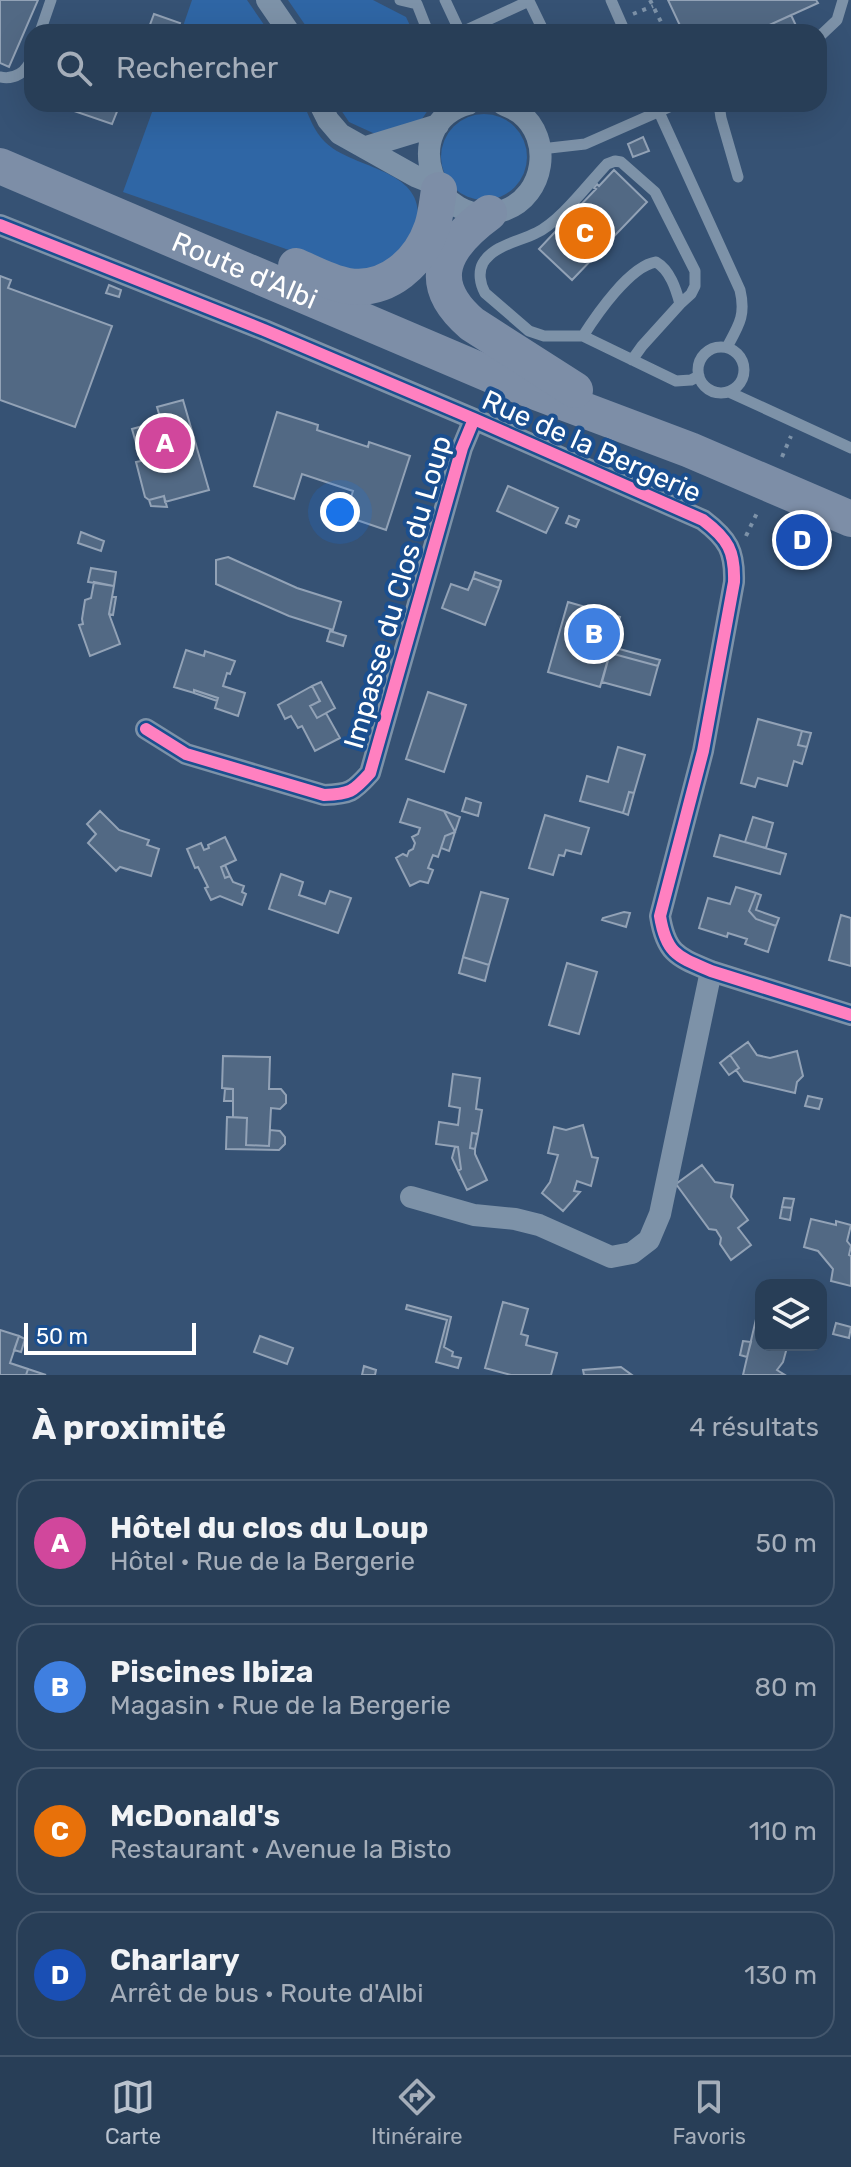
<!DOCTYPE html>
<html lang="fr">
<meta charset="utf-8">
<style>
:root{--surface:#283e57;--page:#30455d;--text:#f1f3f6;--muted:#a5aeba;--line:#44576d;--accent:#b9c2ce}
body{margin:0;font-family:Rubik,sans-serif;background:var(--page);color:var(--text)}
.controls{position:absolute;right:24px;bottom:24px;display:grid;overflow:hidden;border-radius:16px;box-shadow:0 8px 32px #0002}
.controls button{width:72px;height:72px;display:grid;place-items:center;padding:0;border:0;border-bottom:2px solid var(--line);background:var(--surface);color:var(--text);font:40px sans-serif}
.scale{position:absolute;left:24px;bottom:20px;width:172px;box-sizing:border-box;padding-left:8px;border:4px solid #fff;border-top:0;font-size:22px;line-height:28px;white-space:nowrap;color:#fff;-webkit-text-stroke:6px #1b4f8f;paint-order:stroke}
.you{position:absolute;left:340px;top:512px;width:28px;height:28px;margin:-20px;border:6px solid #fff;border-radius:50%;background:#1a73e8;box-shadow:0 0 0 12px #1a73e833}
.badge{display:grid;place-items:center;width:52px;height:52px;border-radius:50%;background:var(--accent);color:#fff;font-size:26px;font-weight:700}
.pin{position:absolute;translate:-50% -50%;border:4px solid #fff;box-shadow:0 2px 8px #0006}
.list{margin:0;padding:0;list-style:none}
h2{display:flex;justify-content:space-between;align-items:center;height:104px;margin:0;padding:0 32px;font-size:34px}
h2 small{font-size:26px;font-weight:400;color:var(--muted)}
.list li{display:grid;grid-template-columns:52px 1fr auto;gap:24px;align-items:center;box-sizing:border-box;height:128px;margin:0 16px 16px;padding:0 16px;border:2px solid var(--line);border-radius:24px}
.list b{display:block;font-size:30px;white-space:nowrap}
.list p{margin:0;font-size:26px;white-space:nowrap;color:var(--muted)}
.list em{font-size:26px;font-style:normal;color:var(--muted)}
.icon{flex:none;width:44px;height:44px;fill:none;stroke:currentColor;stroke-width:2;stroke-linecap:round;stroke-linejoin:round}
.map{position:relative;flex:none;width:851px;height:1375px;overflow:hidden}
.search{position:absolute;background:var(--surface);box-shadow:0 8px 32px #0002;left:24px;right:24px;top:24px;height:88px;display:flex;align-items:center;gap:20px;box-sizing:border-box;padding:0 28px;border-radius:24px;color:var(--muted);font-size:30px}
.sheet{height:680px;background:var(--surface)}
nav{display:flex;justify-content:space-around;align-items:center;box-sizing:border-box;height:112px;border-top:2px solid var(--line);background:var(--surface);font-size:22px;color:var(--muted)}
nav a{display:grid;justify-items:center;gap:4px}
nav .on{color:var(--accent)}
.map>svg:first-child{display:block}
.grass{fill:#2f66a5}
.building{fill:#526984;stroke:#92a2b6;stroke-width:2}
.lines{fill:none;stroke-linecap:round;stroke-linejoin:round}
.path{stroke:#7d92a8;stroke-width:4;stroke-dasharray:4 6;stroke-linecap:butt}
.lane{stroke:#7d92a8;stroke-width:11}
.street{stroke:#7d92a8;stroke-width:22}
.primary{stroke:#7d8ea7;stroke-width:36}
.cycleway-casing{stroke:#1b4f8f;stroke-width:17}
.cycleway{stroke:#ff80c0;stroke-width:12}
.labels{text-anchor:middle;stroke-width:8;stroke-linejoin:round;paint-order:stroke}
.street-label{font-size:28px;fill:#fff;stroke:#1b4f8f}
</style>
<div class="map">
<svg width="851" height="1375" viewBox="0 0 851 1375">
<rect width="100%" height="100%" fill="#365274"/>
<path class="grass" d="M192,0H247L269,32H181Z
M288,0H373L406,17L413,32H310Z
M155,104H304C309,117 314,131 325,142C351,168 417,168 418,213C419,246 396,255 372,272L343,269L123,192Z
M337,104H432L422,119L399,135L373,133L349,122Z
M441 157a43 43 0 1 1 86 0a43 43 0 1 1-86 0Z"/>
<path class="building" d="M0,0H38L9,67L0,63Z
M668,0H816L818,3L754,32H683Z
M154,14L180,23L177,32L148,30Z
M791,15L799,32H754Z
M74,104H120L112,124L71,110Z
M643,137L649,151L633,157L628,144Z
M614,170L647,202L572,280L539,249L569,217L567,216L571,212L573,213L596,189L594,188L597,184L599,186Z
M0,276L11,280L8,288L112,326L75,427L0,400Z
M109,285L121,290L119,297L106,293Z
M183,400L209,490L165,502L164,496L149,500L145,497L136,462L141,461L132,429L161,421L157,407Z
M277,412L318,425L317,430L368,447L369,442L410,456L386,530L345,516L353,491L302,474L294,499L254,486Z
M508,486L558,508L546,533L497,511Z
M164,496L167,507L151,506L149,500Z
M569,516L579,520L576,527L566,523Z
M81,532L104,541L101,551L78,543Z
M228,557L297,588L341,602L333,630L289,616L216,584V560Z
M91,568L116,572L114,586L88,582Z
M475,572L501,581L499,588L473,578Z
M473,578L499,588L485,625L442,608L451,584L468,590Z
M94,582L114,586L109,614L120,644L90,656L79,625L83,624L82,619L85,600L91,598Z
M112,597H116L113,615L109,614Z
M568,602L620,617L600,687L548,672Z
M330,631L346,636L343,646L327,641Z
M612,647L660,660L658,666L610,653Z
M186,650L204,656L205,651L235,661L230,674L227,673L223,686L245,693L238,716L215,708L218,698L194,690V693L174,687Z
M610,653L658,666L650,695L602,682Z
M321,682L335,708L317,718L310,706L320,701L312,686Z
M312,686L320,701L310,706L317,718L326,713L340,738L315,751L302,726L298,728L291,716L285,719L278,705Z
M194,690L218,698L217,701L194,693Z
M428,692L466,705L444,772L406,759Z
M758,719L802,731L798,745L807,747L802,764L794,761L787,786L758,778L755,787L741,783Z
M802,731L811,733L807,747L798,745Z
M618,747L645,755L634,793L629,792L623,813L580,801L587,776L608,782Z
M629,792L634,793L628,815L623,813Z
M466,798L481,803L478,816L462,811Z
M408,799L444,811L455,832L445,836L438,857L433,855L428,868L433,870L428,883L420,881L410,886L396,858L403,854L407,856L409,851L413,849L415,843L412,837L418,834L420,828L400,822Z
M100,811L119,830L149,840L147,845L159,849L151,876L120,867L116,871L88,843L96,834L87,824Z
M444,811L460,817L455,832Z
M545,815L589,828L581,854L566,850L564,856L559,855L553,875L529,868Z
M753,817L773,823L766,848L745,842Z
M455,832L449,851L441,848L445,836Z
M720,835L786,854L780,874L714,856Z
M225,837L236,860L221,867L225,878L230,876L233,882L244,886L242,892L246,894L242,905L220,896L211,900L205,888L208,887L198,867L195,868L187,849L201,843L204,850L209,848L208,845Z
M225,865L230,876L225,878L221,867Z
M281,874L303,882L299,895L325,904L330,891L351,898L338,933L269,909Z
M736,887L756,893L749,911L756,919L776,926L768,952L745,944L747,939L728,933L727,937L699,928L708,898L730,904Z
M481,892L508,899L489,965L463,957Z
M756,893L761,895L756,910L779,918L776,926L756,919L749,911Z
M624,912L630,913L626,927L602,920L603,918Z
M841,915L851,918V966L829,960Z
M463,957L489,965L485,981L459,973Z
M567,963L597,972L579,1034L549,1025Z
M748,1042L757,1055L770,1058L797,1051L803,1076L797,1082L795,1093L744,1081L736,1070L739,1068L730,1055Z
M730,1055L739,1068L729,1075L720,1063Z
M223,1056L270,1057L269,1089H281L286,1095V1103L280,1109L271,1108L269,1146L246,1145L247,1118L233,1117V1089L222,1088Z
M453,1074L480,1078L476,1109L482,1110L478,1134L472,1133L470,1148L475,1149V1154L487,1180L467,1190L458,1171L461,1169L458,1147L436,1144L439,1122L458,1125L460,1108L449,1106Z
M225,1089H233V1101H224Z
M808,1096L822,1099L819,1109L805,1106Z
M227,1117L247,1118L246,1145L269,1146L270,1130L280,1131L285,1137V1144L279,1150L226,1149Z
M583,1125L592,1157L598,1158L591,1186L577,1181L574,1191L580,1192L563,1211L542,1193L550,1182L558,1155L548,1153L554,1127L566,1130Z
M472,1133L478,1134L475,1149L470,1148Z
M455,1147H458L461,1169L458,1171L452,1158Z
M702,1165L715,1182L733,1185L731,1197L748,1220L738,1228L751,1245L731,1260L720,1244L721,1238L716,1230L709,1229L676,1184Z
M784,1198L794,1199L792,1208L782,1207Z
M782,1207L792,1208L790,1220L780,1218Z
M811,1219L836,1225V1221L851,1225L847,1241L851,1246L849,1255L851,1256V1286L831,1281L833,1269L818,1251L804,1247Z
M503,1302L528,1309L521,1334L528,1336L526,1345L557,1353L551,1375H511L485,1368Z
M407,1305L451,1317L444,1347L453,1352L452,1356L461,1358L458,1368L436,1362L447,1320L406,1309Z
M756,1319L761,1321V1345H784L786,1351L783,1362L777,1370L785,1375H743Z
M836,1323L851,1327L849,1338L833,1334Z
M0,1330L19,1336L10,1363L28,1369L26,1375H0Z
M19,1336L25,1339L21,1352L14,1350Z
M260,1336L293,1348L287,1364L254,1352Z
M743,1341L751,1342L747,1357L740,1355Z
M364,1366L376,1370L375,1375H362Z
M621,1367L632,1375H584L583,1370Z
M28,1369L46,1375H26Z"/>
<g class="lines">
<path class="path" d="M650,0L666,32
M633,14L653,6
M782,457L791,436
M746,536L757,513"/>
<path class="lane" d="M400,0L417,4L415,1
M445,0L460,32
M611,0L625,32
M417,4L428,32
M40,32L51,0
M462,32L529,1L544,32
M819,37L837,20L843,0
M0,77C15,80 27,72 32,57
M719,104L721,118L738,177
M659,112L740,290C746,315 739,325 727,347
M541,149L585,144L676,104
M680,304L691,294L695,286V271L655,192L621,162L615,161L607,164C588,184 560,222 536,233C518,242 494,245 483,263C478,272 480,284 485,293L529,331L544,336H583L676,381L691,380L699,376
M583,336C597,314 630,266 656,262C670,270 676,289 680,304L642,346L632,360
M698 370a23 23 0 1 1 46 0a23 23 0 1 1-46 0Z
M729,392L851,448"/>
<path class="street" d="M267,0L289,32
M320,104L328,120L340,134L415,176L435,184
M468,104C396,124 433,236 505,210C545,195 553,139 520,113C515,109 508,107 503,104
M366,147L438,125
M0,225L264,330L474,419L703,520C728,539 735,551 734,582L703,751L660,916C666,954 678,957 711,971L851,1015
M146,729L186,754L324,795C350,794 353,792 370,773L462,448L474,419
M411,1197L474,1215L515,1219L539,1225L611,1257L632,1253L649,1240L660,1214L711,971"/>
<g class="primary">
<path id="s1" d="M0,166L491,375L690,450L851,519"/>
<path d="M489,213C444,246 423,282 472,324L575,390"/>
<path d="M296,266C312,273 330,283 348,286C388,292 420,262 432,227C436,215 437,202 439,190"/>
</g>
<defs>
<path id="cycleway" d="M0,225L264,330L474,419L703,520C728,539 735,551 734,582L703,751L660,916C666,954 678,957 711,971L851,1015
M146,729L186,754L324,795C350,794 353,792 370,773L462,448L474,419"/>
</defs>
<use href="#cycleway" class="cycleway-casing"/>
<use href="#cycleway" class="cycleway"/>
</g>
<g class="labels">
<g class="street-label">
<text dy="10" stroke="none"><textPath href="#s1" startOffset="266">Route d'Albi</textPath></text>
<text transform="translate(592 446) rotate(24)" y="10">Rue de la Bergerie</text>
<text transform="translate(397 592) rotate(-74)" y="10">Impasse du Clos du Loup</text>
</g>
</g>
</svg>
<div class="controls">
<button><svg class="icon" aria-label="layers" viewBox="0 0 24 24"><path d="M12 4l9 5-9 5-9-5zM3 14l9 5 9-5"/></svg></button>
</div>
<div class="scale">50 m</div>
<div class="you"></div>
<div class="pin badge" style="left:165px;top:443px;background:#d1479c">A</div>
<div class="pin badge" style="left:594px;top:634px;background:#3f7fe0">B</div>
<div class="pin badge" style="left:585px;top:233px;background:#e8710a">C</div>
<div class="pin badge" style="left:802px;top:540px;background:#1a4fb4">D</div>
<div class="search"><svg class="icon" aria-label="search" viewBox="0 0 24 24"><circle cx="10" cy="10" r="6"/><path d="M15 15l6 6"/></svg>Rechercher</div>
</div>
<section class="sheet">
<h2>À proximité<small>4 résultats</small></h2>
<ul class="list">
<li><span class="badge" style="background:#d1479c">A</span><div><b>Hôtel du clos du Loup</b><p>Hôtel · Rue de la Bergerie</p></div><em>50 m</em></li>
<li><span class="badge" style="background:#3f7fe0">B</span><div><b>Piscines Ibiza</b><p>Magasin · Rue de la Bergerie</p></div><em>80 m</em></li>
<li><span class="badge" style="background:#e8710a">C</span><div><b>McDonald's</b><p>Restaurant · Avenue la Bisto</p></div><em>110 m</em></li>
<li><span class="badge" style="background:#1a4fb4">D</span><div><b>Charlary</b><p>Arrêt de bus · Route d'Albi</p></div><em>130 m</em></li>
</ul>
</section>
<nav>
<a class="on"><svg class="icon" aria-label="map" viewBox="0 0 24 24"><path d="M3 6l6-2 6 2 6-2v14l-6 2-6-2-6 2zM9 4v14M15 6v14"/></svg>Carte</a>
<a><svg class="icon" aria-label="directions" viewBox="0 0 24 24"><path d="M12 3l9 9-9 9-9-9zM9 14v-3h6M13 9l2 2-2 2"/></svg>Itinéraire</a>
<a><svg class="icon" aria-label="saved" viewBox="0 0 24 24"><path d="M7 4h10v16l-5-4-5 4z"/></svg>Favoris</a>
</nav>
